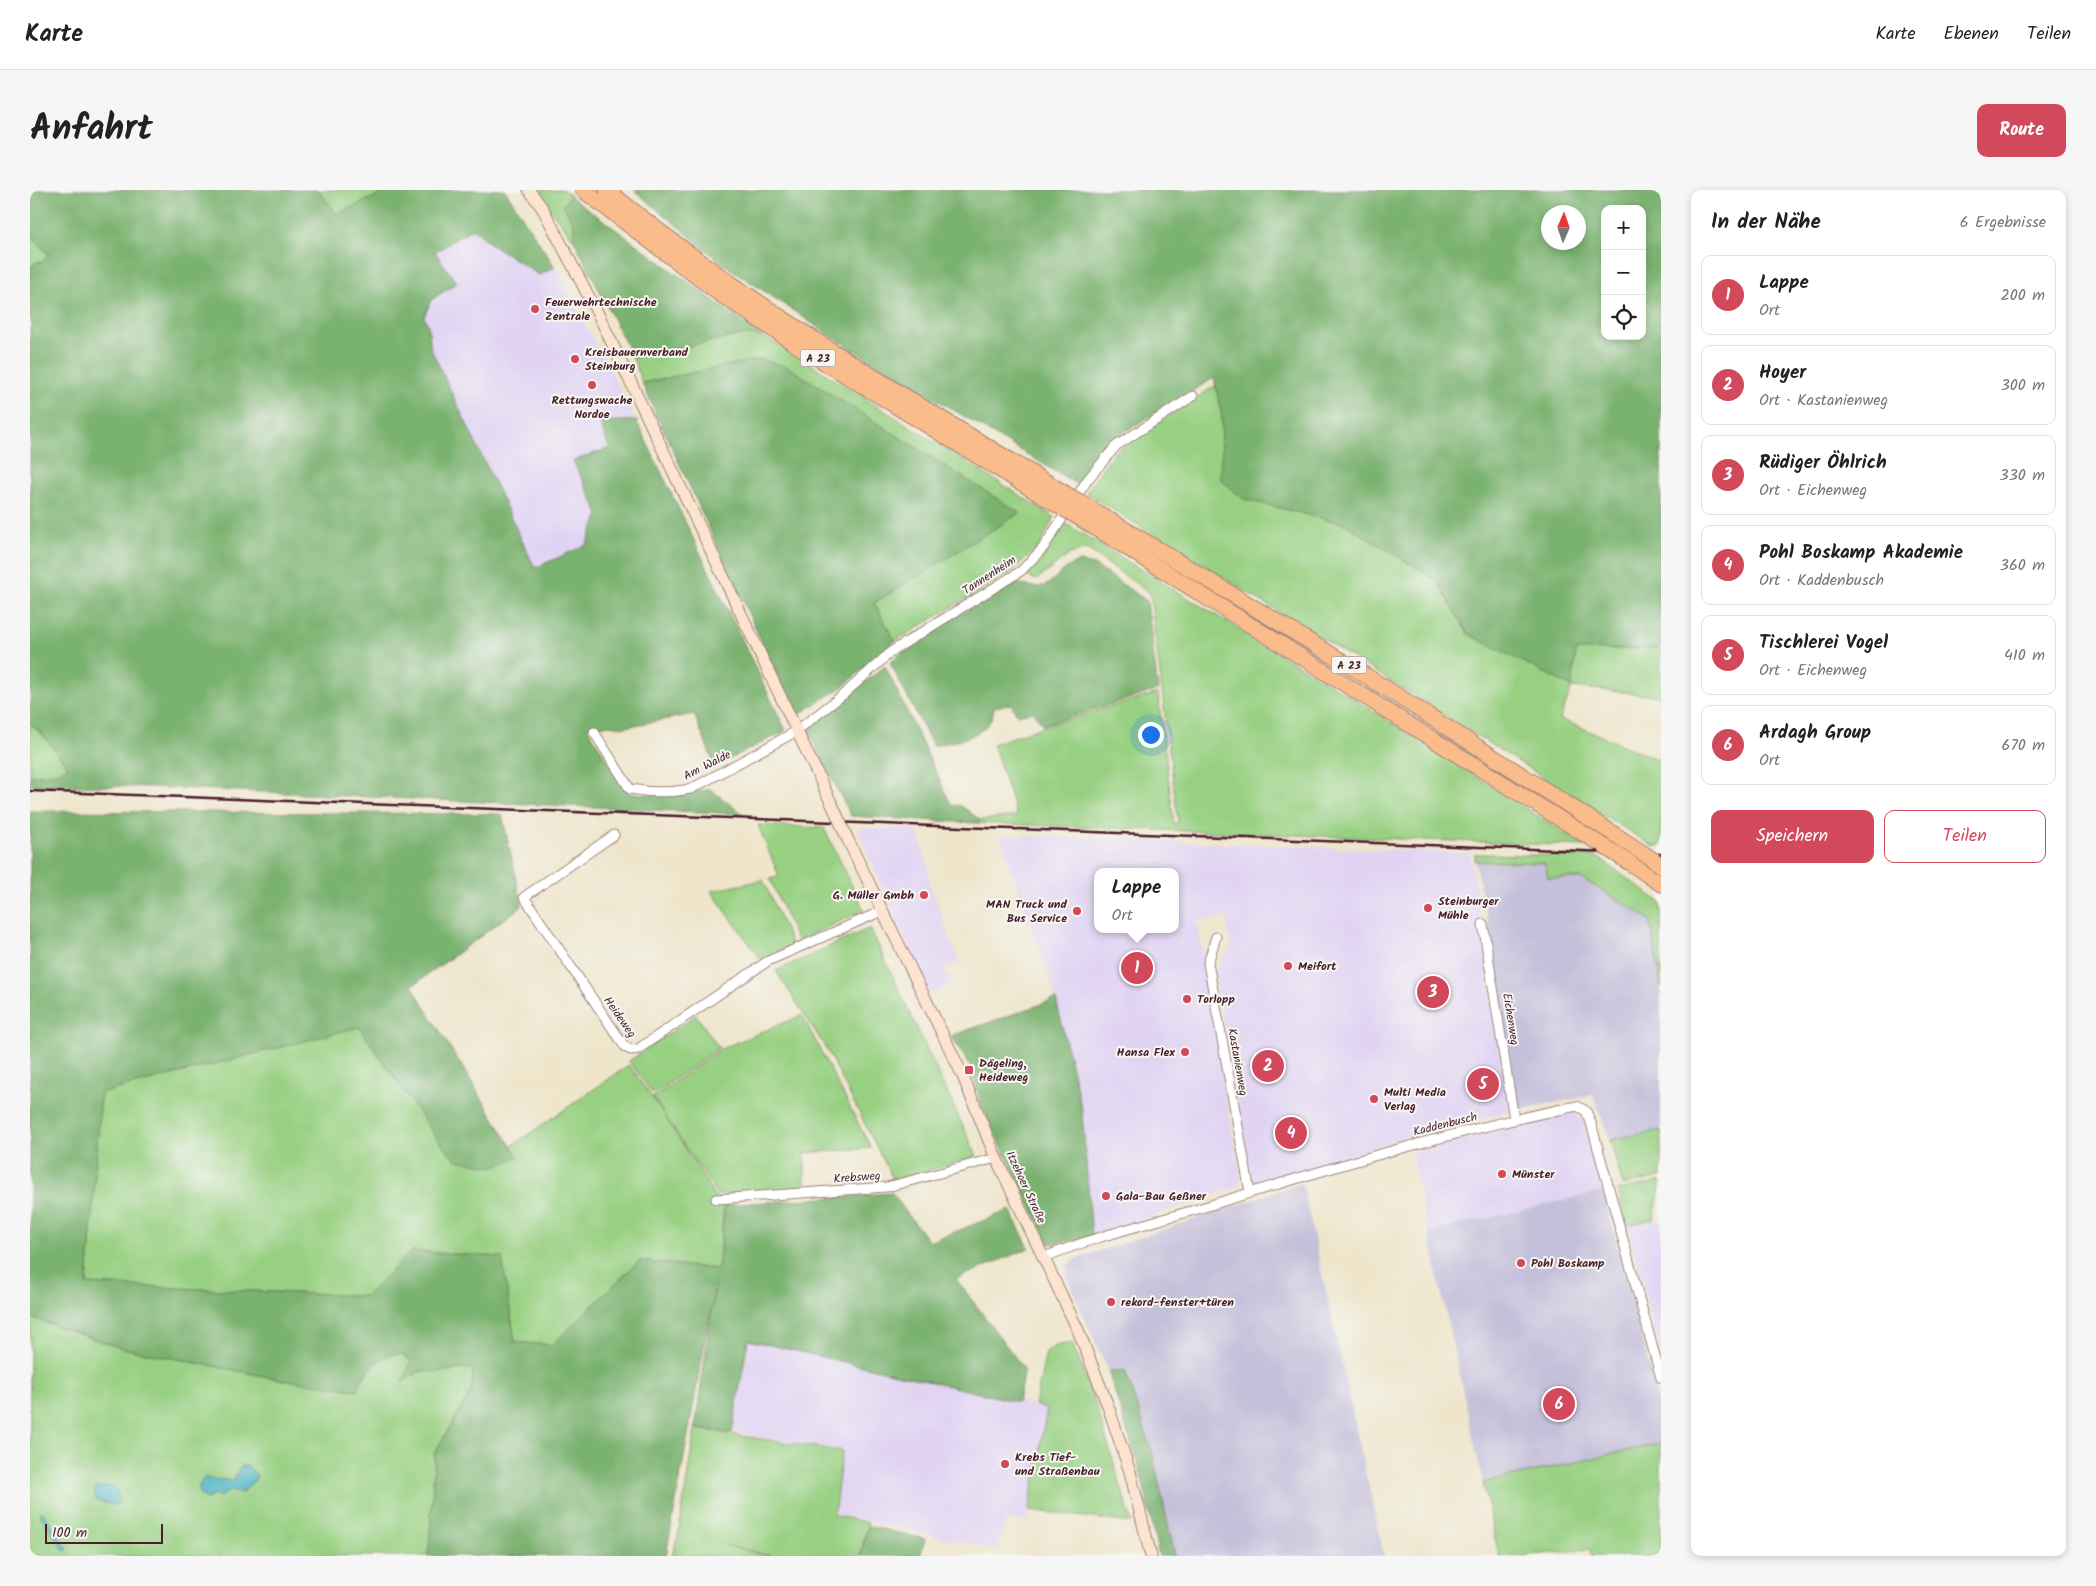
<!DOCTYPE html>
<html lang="de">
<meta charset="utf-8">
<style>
:root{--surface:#fff;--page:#f6f6f6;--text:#222;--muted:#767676;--line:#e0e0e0;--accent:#d1495b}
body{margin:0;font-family:Kalam,sans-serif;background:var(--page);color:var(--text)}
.controls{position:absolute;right:15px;top:15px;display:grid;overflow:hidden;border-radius:10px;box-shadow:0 2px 8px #0003}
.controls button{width:45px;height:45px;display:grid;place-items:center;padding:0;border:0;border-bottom:1px solid var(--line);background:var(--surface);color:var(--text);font:25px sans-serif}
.compass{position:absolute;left:1511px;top:15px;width:45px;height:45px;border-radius:50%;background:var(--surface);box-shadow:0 2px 8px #0003;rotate:2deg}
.scale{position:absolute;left:15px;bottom:12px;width:118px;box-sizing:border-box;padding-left:5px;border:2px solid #4a1f2b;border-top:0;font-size:14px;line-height:18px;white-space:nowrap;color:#4a1f2b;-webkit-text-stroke:4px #f6f6f2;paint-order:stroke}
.you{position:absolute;left:1120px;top:544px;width:18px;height:18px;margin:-12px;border:4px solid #fff;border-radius:50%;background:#1a73e8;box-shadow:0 0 0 8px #1a73e833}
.badge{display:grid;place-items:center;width:32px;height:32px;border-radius:50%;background:var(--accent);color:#fff;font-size:16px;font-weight:700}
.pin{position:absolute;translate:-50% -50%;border:2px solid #fff;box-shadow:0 1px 5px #0006}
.popup{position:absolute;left:1064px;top:678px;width:85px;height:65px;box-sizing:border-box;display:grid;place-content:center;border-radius:10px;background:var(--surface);filter:drop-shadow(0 1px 4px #0005);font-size:16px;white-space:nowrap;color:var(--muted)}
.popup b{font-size:19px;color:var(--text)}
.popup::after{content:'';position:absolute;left:50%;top:100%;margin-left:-10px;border:10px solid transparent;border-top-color:var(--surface)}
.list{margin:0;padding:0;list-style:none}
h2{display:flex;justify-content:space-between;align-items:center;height:65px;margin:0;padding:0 20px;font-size:21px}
h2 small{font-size:16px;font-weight:400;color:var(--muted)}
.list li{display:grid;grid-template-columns:32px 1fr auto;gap:15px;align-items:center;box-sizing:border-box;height:80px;margin:0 10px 10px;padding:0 10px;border:1px solid var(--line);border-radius:10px}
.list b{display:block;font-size:19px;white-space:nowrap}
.list p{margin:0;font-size:16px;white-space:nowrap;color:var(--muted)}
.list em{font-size:16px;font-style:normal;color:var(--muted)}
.actions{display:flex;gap:10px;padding:15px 20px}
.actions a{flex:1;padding:11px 0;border:1px solid var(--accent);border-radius:10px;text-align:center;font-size:18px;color:var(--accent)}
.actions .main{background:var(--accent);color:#fff}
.icon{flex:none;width:28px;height:28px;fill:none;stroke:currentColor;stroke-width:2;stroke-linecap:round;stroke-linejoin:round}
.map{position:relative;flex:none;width:1631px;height:1366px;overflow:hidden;border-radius:10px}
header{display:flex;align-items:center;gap:30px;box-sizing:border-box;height:70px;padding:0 25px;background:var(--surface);border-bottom:1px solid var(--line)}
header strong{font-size:24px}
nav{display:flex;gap:28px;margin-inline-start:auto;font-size:18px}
.intro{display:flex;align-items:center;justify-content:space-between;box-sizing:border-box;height:120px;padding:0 30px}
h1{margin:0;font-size:35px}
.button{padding:12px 22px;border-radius:10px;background:var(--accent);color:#fff;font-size:18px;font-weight:700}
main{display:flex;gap:30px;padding:0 30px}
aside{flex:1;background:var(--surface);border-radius:10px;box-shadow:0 2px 8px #0003}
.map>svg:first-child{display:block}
.built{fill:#e1d4f3;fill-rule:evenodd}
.industrial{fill:#c5c0da}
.green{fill:#98d082;stroke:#717856;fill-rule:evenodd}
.forest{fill:#7ab270;stroke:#62684e;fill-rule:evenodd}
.water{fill:#44b1c0;stroke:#476876}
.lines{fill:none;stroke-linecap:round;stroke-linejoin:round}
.minor-casing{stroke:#9c827b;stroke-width:11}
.secondary-casing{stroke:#9c827b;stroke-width:13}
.motorway-casing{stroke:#9c827b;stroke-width:17}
.minor{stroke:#fff;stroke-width:9}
.secondary{stroke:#fde4d1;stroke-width:11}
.motorway{stroke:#fabc8b;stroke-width:15}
.rail{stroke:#4a1f2b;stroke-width:2.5}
.secondary-bridge-casing{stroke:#9c827b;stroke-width:13;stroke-linecap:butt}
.motorway-bridge-casing{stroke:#9c827b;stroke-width:17;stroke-linecap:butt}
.secondary-bridge{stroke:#fde4d1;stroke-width:11}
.motorway-bridge{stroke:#fabc8b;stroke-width:15}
.poi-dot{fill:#d1495b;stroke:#f6f6f2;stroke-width:2}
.labels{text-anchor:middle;stroke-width:4;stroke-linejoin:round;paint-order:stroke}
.shield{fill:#f6f6f2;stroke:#7e6067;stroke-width:1}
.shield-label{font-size:11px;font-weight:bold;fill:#4a1f2b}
.poi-label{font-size:12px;font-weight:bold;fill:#4a1f2b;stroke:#f6f6f2;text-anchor:start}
.street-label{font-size:12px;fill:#4a1f2b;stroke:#f6f6f2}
</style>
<header>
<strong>Karte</strong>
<nav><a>Karte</a><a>Ebenen</a><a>Teilen</a></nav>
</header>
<div class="intro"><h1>Anfahrt</h1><a class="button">Route</a></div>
<main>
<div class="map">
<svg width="1631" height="1366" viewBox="0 0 1631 1366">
<rect width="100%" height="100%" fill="#f6f6f2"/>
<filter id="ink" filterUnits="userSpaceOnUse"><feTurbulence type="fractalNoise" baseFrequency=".02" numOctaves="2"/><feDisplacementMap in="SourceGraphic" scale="10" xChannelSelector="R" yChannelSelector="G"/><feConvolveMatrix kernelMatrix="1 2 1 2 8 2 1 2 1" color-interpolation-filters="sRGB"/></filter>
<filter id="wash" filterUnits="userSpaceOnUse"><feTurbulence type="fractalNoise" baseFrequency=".0096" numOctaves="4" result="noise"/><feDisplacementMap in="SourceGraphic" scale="20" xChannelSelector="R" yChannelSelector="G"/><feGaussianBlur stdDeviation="1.12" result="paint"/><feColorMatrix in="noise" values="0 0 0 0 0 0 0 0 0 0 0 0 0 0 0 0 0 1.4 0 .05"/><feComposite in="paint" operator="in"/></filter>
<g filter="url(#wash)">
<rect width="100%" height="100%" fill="#eee5cb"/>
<path class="built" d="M443,38L457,51L508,85L525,77L606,230L570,232L579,258L543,271L569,324L556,355L505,378L401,159L398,135L394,127L401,110L427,93L404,62Z
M827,638L887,639L899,681V693L929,772L913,779L920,795L899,804Z
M969,645L1440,663L1479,921L1361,952L1232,994L1227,992L1221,987L1184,782L1201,756L1196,727L1167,731L1211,992L1207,997L1062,1047L1052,921L1020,787ZM1068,682H1146V739H1068Z
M1534,923H1544L1552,929L1573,1001L1398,1042L1381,963Z
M1624,1029L1631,1033V1165L1597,1035Z
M718,1150L1017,1218L997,1332L976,1329L968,1360L805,1324L812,1260L703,1243Z"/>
<path class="industrial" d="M1445,671L1515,673L1518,688H1551L1620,729L1631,797V940L1580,950L1563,905L1488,920L1458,731Z
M1272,993L1354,1366H1145L1122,1261L1095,1180L1078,1181L1037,1088V1076L1043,1070Z
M1573,1001L1631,1221V1253L1453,1293L1398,1042Z"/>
<path class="green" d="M288,0H360L307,24Z
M505,0H534L540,5L534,15L544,35V50Z
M0,45L18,64L13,72H6L0,79Z
M711,145L732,146L761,162L1024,327L1009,357L979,383L865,451L844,413L989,323L730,169L612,193L603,168Z
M1186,195L1192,227L1191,290L1214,309L1315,334L1407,390L1438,444L1542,496L1545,460L1631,458V506L1542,497L1530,529L1631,571V655L1624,657L1341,479L1056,303L1083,263Z
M1036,334L1321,507L1555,656L946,633L950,630L987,626L963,554L1015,536L1128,503L1144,634L1148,632L1120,403L1057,359L1040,364L1006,390L995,385Z
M0,533L13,545L38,577L28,583L0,586Z
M728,635L794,638L834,720L767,751L740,689L749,686Z
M1445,664L1566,666L1631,713V797L1620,729L1551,688H1518L1515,673L1445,671Z
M733,690L762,755L732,771L681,701Z
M840,738L947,966L864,991L796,858L746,781Z
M666,825L689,858L623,904L599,871Z
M772,825L841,958L775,963V998L688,1005L634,925L683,1003L694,1014L688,1079L609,1071L522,1155L485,1152L472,1068L381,1061L337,1106L57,1094L71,903L329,837L409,951L480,957L599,875L633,923L623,907L691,859Z
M1631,940V987L1593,995L1580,950Z
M1631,991L1624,1029L1597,1035L1588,1000Z
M0,1127L91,1158L254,1190L327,1200C333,1183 364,1147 381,1172L373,1191L390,1181L404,1182L443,1178L442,1200L405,1262L399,1359L397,1366H0ZM211,1276H217L225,1283L227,1288L211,1303L202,1300L191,1306L170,1305L169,1296L174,1288L204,1290ZM83,1296L86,1315L72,1313L65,1298Z
M1042,1152L1065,1212L1102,1333L999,1320L1017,1219L1005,1215L1016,1162L1026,1156Z
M665,1239L812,1261L804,1325L838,1333L830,1366H743L694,1355L739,1366H642L648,1346Z
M1631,1253V1366H1561L1560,1359L1491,1366H1469L1453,1293Z"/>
<path class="forest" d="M0,0H288L307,24L360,0H475L525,77L509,85L457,51L443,38L405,62L427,93L401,110L394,127L398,135L401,159L505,378L556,355L569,324L543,271L579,258L570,232L606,230L756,541L685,576L664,524L595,537L576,535L557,537L598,603L645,606L680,599L713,624L123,597L0,595V586L28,583L38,577L13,545L0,533V139L2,136L0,132V79L6,72H13L18,64L0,45Z
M604,0H1631V458L1546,460L1542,497L1438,444L1407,390L1315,334L1214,309L1191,290L1192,227L1184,188L1086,247L1048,295L804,148L692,73ZM1575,19H1612V146H1575ZM1518,22H1548V52H1518Z
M540,6L732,146L711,145L603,168L544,50V35L533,15Z
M730,169L758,177L990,323L844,413L865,451L811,498L766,526L612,193Z
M1048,372L1064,375L1117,411L1128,500L1013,535L1004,522L987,525L981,514L964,517C962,547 926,551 903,556L860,473L881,454L984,392C1026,407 1018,384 1048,372Z
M855,476L922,616L930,615L950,630L945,633L821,626L777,539Z
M0,621L472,624L492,716L382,796L488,967L463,977L426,970L409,951L329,837L71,903L57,1094L336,1106L381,1061L472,1067L485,1152L522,1155L609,1071L688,1079L695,1015L862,1003L899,1052L980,1020L999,1058L926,1089L994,1179L988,1212L718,1150L702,1243L665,1238L685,1096L636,1366H397L399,1359L405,1262L442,1200L443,1178L404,1182L390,1181L372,1192L381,1172C365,1148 332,1182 327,1200L254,1190L91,1158L0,1127Z
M1026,809L1052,921L1062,1047L1019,1054L951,915L941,877L921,846Z
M1095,1180L1122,1261L1145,1366H1129L1110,1280L1078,1181Z
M838,1336L895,1349L890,1366H831Z"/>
<path class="water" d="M211,1276H217L225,1283L227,1288L211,1303L202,1300L191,1306L184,1305L177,1309L170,1305L169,1296L174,1288L203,1291Z
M83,1296C89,1301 90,1309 86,1315L67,1311L64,1302L65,1298Z
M12,1321L38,1359L35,1362L9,1323Z"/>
</g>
<g filter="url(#ink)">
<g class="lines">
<defs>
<path id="minor" d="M564,542L600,599C622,603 640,603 661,599L765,542L814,504L862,461L991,381L1013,358L1058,289L1086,256L1163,206
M584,645L494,707L595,857L601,860L608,859L738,771L852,721
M1453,734L1484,929
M1186,747L1178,773L1220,1002
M686,1009L857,997L966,968
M1015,1067C1068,1045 1126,1032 1181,1015C1302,977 1423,941 1547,916L1556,921L1561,933L1631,1188"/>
<path id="secondary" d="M499,0L513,19L570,128L806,623
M818,650L932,884L966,968L1048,1140L1078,1216L1100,1282L1121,1366"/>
<path id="motorway" d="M553,0L687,102L768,156L1034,319
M577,0C721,118 883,211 1041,307
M1050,312L1338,487L1584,644
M1043,324L1575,657
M1600,673L1631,694"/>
</defs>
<use href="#minor" class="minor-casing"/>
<use href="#secondary" class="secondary-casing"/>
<use href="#motorway" class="motorway-casing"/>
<use href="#minor" class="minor"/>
<use href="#secondary" class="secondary"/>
<use href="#motorway" class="motorway"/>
<path class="rail" d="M0,601L1631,664"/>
<defs>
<path id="secondary-bridge" d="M806,623L818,650"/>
<path id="motorway-bridge" d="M1041,307L1050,312
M1034,319L1043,324
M1584,644L1631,675
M1575,657L1600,673"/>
</defs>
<use href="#secondary-bridge" class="secondary-bridge-casing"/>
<use href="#motorway-bridge" class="motorway-bridge-casing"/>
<use href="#secondary-bridge" class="secondary-bridge"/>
<use href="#motorway-bridge" class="motorway-bridge"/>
</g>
</g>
<g class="poi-dot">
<circle cx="505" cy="119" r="5"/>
<circle cx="545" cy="169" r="5"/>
<circle cx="562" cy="195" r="5"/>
<circle cx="894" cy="705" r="5"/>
<circle cx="1398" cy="718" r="5"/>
<circle cx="1047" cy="721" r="5"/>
<circle cx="1258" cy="776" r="5"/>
<circle cx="1157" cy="809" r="5"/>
<circle cx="1155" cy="862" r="5"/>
<rect x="934" y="875" width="10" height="10" rx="2.5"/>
<circle cx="1344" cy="909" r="5"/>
<circle cx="1472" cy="984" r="5"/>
<circle cx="1076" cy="1006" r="5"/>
<circle cx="1491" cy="1073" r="5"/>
<circle cx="1081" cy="1112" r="5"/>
<circle cx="975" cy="1274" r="5"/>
</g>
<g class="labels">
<g class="shield">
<rect x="770.5" y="159.5" width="35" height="17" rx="4"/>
<rect x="1301.5" y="466.5" width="35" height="17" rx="4"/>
</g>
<g class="shield-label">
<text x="788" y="172">A 23</text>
<text x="1319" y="479">A 23</text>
</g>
<g class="poi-label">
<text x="515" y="116">Feuerwehrtechnische<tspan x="515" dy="14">Zentrale</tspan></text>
<text x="555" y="166">Kreisbauernverband<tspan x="555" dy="14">Steinburg</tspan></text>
<text x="562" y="214" text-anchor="middle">Rettungswache<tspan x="562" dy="14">Nordoe</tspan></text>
<text x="884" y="709" text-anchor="end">G. Müller Gmbh</text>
<text x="1408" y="715">Steinburger<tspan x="1408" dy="14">Mühle</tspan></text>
<text x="1037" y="718" text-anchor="end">MAN Truck und<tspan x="1037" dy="14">Bus Service</tspan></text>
<text x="1268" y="780">Meifort</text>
<text x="1167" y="813">Torlopp</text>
<text x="1145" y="866" text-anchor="end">Hansa Flex</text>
<text x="949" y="877">Dägeling,<tspan x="949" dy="14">Heideweg</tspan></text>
<text x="1354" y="906">Multi Media<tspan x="1354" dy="14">Verlag</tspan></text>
<text x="1482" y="988">Münster</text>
<text x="1086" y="1010">Gala-Bau Geßner</text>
<text x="1501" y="1077">Pohl Boskamp</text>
<text x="1091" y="1116">rekord-fenster+türen</text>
<text x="985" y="1271">Krebs Tief-<tspan x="985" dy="14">und Straßenbau</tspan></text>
</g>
<g class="street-label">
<text transform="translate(959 385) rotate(-33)" y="4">Tannenheim</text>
<text transform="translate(677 575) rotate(-27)" y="4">Am Walde</text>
<text transform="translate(590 827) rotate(55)" y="4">Heideweg</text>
<text transform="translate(1481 829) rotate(81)" y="4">Eichenweg</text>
<text transform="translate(1208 872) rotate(80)" y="4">Kastanienweg</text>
<text transform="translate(1415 934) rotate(-14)" y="4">Kaddenbusch</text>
<text transform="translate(827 987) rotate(-4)" y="4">Krebsweg</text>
<text transform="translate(996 997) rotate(65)" y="4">Itzehoer Straße</text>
</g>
</g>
</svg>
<div class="controls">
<button>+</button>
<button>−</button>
<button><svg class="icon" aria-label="locate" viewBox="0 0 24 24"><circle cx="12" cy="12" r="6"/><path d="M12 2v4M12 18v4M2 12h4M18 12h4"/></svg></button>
</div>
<svg class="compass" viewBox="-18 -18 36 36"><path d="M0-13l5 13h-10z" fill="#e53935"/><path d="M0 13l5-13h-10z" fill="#767676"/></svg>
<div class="scale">100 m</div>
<div class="you"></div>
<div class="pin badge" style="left:1107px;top:778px">1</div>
<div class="popup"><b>Lappe</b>Ort</div>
<div class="pin badge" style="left:1238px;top:876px">2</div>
<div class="pin badge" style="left:1403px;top:802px">3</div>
<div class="pin badge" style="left:1261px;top:943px">4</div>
<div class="pin badge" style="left:1453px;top:894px">5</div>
<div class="pin badge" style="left:1529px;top:1214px">6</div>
</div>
<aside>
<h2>In der Nähe<small>6 Ergebnisse</small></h2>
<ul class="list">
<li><span class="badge">1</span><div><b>Lappe</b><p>Ort</p></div><em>200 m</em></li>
<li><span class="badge">2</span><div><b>Hoyer</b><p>Ort · Kastanienweg</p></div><em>300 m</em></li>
<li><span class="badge">3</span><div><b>Rüdiger Öhlrich</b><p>Ort · Eichenweg</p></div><em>330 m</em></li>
<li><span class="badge">4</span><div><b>Pohl Boskamp Akademie</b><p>Ort · Kaddenbusch</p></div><em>360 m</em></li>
<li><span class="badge">5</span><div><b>Tischlerei Vogel</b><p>Ort · Eichenweg</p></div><em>410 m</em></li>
<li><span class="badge">6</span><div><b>Ardagh Group</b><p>Ort</p></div><em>670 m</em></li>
</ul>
<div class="actions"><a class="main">Speichern</a><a>Teilen</a></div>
</aside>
</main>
